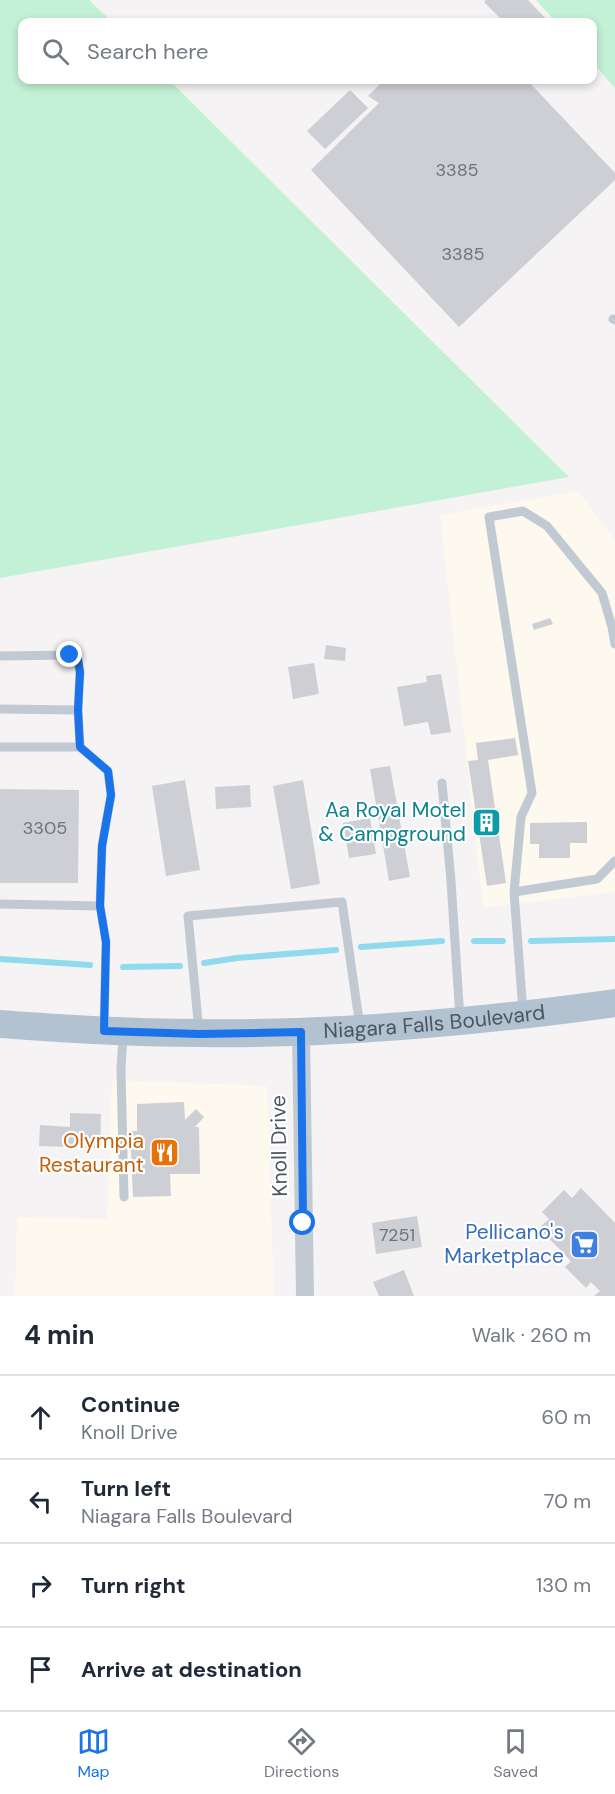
<!DOCTYPE html>
<meta charset="utf-8">
<style>
:root{--surface:#fff;--page:#f6f6f7;--text:#1f2937;--muted:#747a83;--line:#e0e1e3;--accent:#1a73e8}
body{margin:0;font-family:"DM Sans",sans-serif;background:var(--page);color:var(--text)}
.stop{position:absolute;width:18px;height:18px;margin:-14px;border:4px solid #1a73e8;border-radius:50%;background:#fff}
.stop.end{background:#1a73e8;border-color:#fff;box-shadow:0 2px 6px #0008}
.list{margin:0;padding:0;list-style:none}
h2{display:flex;justify-content:space-between;align-items:center;height:78px;margin:0;padding:0 24px;font-size:26px}
h2 small{font-size:20px;font-weight:400;color:var(--muted)}
.list li{display:grid;grid-template-columns:39px 1fr auto;gap:18px;align-items:center;box-sizing:border-box;height:84px;padding:0 24px;border-top:2px solid var(--line)}
.list b{display:block;font-size:22px;white-space:nowrap}
.list p{margin:0;font-size:20px;white-space:nowrap;color:var(--muted)}
.list em{font-size:20px;font-style:normal;color:var(--muted)}
.icon{flex:none;width:33px;height:33px;fill:none;stroke:currentColor;stroke-width:2;stroke-linecap:round;stroke-linejoin:round}
.map{position:relative;flex:none;width:615px;height:1296px;overflow:hidden}
.search{position:absolute;background:var(--surface);box-shadow:0 3px 9px #0003;left:18px;right:18px;top:18px;height:66px;display:flex;align-items:center;gap:15px;box-sizing:border-box;padding:0 21px;border-radius:12px;color:var(--muted);font-size:22px}
.sheet{height:414px;background:var(--surface)}
nav{display:flex;justify-content:space-around;align-items:center;box-sizing:border-box;height:84px;border-top:2px solid var(--line);background:var(--surface);font-size:16px;color:var(--muted)}
nav a{display:grid;justify-items:center;gap:3px}
nav .on{color:var(--accent)}
.map>svg:first-child{display:block}
.commercial{fill:#fdf9ef}
.green{fill:#c3f1d5}
.lines{fill:none;stroke-linecap:round;stroke-linejoin:round}
.stream{stroke:#90daee;stroke-width:6}
.building{fill:#cdcfd5}
.service{stroke:#c1cad2;stroke-width:9}
.minor{stroke:#c1cad2;stroke-width:18}
.primary{stroke:#b3c2d1;stroke-width:28}
.route{stroke:#1a73e8;stroke-width:8}
.labels{text-anchor:middle;stroke-width:4.5;stroke-linejoin:round;paint-order:stroke}
.number-label{font-size:18px;fill:#6b747e}
.culture-label{font-size:21px;fill:#0d838f;stroke:#fff;text-anchor:end}
.street-label{font-size:21px;fill:#4a5661;stroke:#fff}
.food-label{font-size:21px;fill:#c56008;stroke:#fff;text-anchor:end}
.shop-label{font-size:21px;fill:#366cbe;stroke:#fff;text-anchor:end}
</style>
<div class="map">
<svg width="615" height="1296" viewBox="0 0 615 1296">
<rect width="100%" height="100%" fill="#f5f3f3"/>
<path class="commercial" d="M578,491L615,540V892L483,908L440,515Z
M112,1080L267,1086L274,1296H15L17,1217L107,1219Z"/>
<path class="green" d="M0,0H89L112,22H22V80H169L569,477L0,578Z
M536,0H615V88L593,63L592,22H556Z"/>
<g class="lines">
<path class="stream" d="M474,941H503
M531,941L615,939
M361,947L442,941
M0,959L90,965
M204,963L237,958L336,950
M123,967L180,966"/>
</g>
<path class="building" d="M486,0H528L549,22H504L484,2Z
M384,80H527L615,173V180L459,327L311,170L379,103L368,96Z
M350,90L368,108L325,149L307,131Z
M550,618L553,624L534,630L532,624Z
M326,645L346,648L345,661L324,659Z
M314,663L319,694L293,699L288,667Z
M441,674L451,732L431,735L428,722L404,726L397,687L427,682L426,676Z
M515,738L518,755L488,760L506,883L487,886L468,761L478,760L476,743Z
M390,766L410,877L389,881L370,769Z
M185,780L200,870L166,876L152,786Z
M303,780L320,884L291,889L273,786Z
M250,785L251,807L216,809L215,787Z
M0,789L79,790L78,883H0Z
M370,818L376,854L349,858L343,823Z
M587,822V843H570V858H539V844H530V823Z
M184,1102L185,1120L196,1109L204,1117L195,1127H199L200,1174H170L171,1196L133,1197L130,1131H137V1104Z
M70,1113L101,1114L100,1148L39,1146L40,1125L70,1127Z
M581,1188L615,1223V1296H594L600,1291L591,1282L586,1288L565,1267L571,1261L539,1228L549,1219L542,1212L564,1190L572,1198Z
M417,1216L422,1247L376,1254L372,1223Z
M404,1270L414,1296H379L373,1282Z"/>
<g class="lines">
<path class="service" d="M613,319L615,320
M0,656L73,655L77,657L80,672L78,710L80,747
M0,709L78,710
M0,747H80L108,771L111,795L102,846L100,906L106,942L104,1029
M442,783L451,881L460,1019
M514,892L597,879L615,861
M0,904L100,906
M523,1012L514,892L521,817L532,793L489,517L523,511L547,526L602,593L612,627L615,644
M199,1031L188,916L342,902L360,1027
M123,1034L121,1070L124,1197"/>
<path class="minor" d="M301,1032L305,1296"/>
<path class="primary" id="s1" d="M0,1024C66,1029 133,1033 199,1033C338,1035 477,1022 615,1003"/>
</g>
<g class="lines">
<path class="route" d="M70,655L78,659L80,672L78,710L80,747L108,771L111,795L102,846L100,906L106,942L104,1031L199,1034L301,1032L303,1223"/>
</g>
<defs>
<symbol id="building-square" viewBox="-11 -11 22 22"><rect x="-9" y="-9" width="18" height="18" rx="4" fill="#0f9aa8" stroke="#fff"/><path d="M-4-6H4V6H1V3H-1V6H-4ZM-2.5-4.3h1.7v1.8h-1.7ZM.8-4.3h1.7v1.8H.8ZM-2.5-1h1.7V.8h-1.7ZM.8-1h1.7V.8H.8Z" fill="#fff"/></symbol>
<symbol id="restaurant-square" viewBox="-11 -11 22 22"><rect x="-9" y="-9" width="18" height="18" rx="4" fill="#e8710a" stroke="#fff"/><path d="M-5-6h1v4h1v-4h1v4h1v-4h1v5L-1.5 .5V6h-2V.5L-5-1ZM5-6V6H3V1.5H1.5Q1.5-4 5-6Z" fill="#fff"/></symbol>
<symbol id="supermarket-square" viewBox="-11 -11 22 22"><rect x="-9" y="-9" width="18" height="18" rx="4" fill="#3f7fe0" stroke="#fff"/><path d="M-6-5.5h2.5l.6 2H6L4.5 2H-2.5L-4.4-4H-6ZM-1.5 3.2a1.3 1.3 0 1 0 .1 0ZM3 3.2a1.3 1.3 0 1 0 .1 0Z" fill="#fff"/></symbol>
</defs>
<g fill-rule="evenodd">
<use href="#building-square" x="470" y="806" width="33" height="33"/>
<use href="#restaurant-square" x="148" y="1136" width="33" height="33"/>
<use href="#supermarket-square" x="568" y="1228" width="33" height="33"/>
</g>
<g class="labels">
<g class="number-label">
<text x="457" y="176">3385</text>
<text x="463" y="260">3385</text>
<text x="45" y="834">3305</text>
<text x="397" y="1241">7251</text>
</g>
<g class="culture-label">
<text x="466" y="817">Aa Royal Motel<tspan x="466" dy="24">&amp; Campground</tspan></text>
</g>
<g class="street-label">
<text dy="7" stroke="none"><textPath href="#s1" startOffset="435">Niagara Falls Boulevard</textPath></text>
<text transform="translate(279 1146) rotate(-91)" y="7">Knoll Drive</text>
</g>
<g class="food-label">
<text x="144" y="1148">Olympia<tspan x="144" dy="24">Restaurant</tspan></text>
</g>
<g class="shop-label">
<text x="564" y="1239">Pellicano's<tspan x="564" dy="24">Marketplace</tspan></text>
</g>
</g>
</svg>
<div class="stop" style="left:303px;top:1223px"></div>
<div class="stop end" style="left:70px;top:655px"></div>
<div class="search"><svg class="icon" aria-label="search" viewBox="0 0 24 24"><circle cx="10" cy="10" r="6"/><path d="M15 15l6 6"/></svg>Search here</div>
</div>
<section class="sheet">
<h2>4 min<small>Walk · 260 m</small></h2>
<ul class="list">
<li><svg class="icon" aria-label="ahead" viewBox="0 0 24 24"><path d="M12 20V5M6 11l6-6 6 6"/></svg><div><b>Continue</b><p>Knoll Drive</p></div><em>60 m</em></li>
<li><svg class="icon" aria-label="left" viewBox="0 0 24 24"><path d="M17 20v-9H6M10 6l-5 5 5 5"/></svg><div><b>Turn left</b><p>Niagara Falls Boulevard</p></div><em>70 m</em></li>
<li><svg class="icon" aria-label="right" viewBox="0 0 24 24"><path d="M7 20v-9h11M14 6l5 5-5 5"/></svg><div><b>Turn right</b></div><em>130 m</em></li>
<li><svg class="icon" aria-label="arrive" viewBox="0 0 24 24"><path d="M6 21V4h12l-3 4 3 4H6"/></svg><div><b>Arrive at destination</b></div></li>
</ul>
</section>
<nav>
<a class="on"><svg class="icon" aria-label="map" viewBox="0 0 24 24"><path d="M3 6l6-2 6 2 6-2v14l-6 2-6-2-6 2zM9 4v14M15 6v14"/></svg>Map</a>
<a><svg class="icon" aria-label="directions" viewBox="0 0 24 24"><path d="M12 3l9 9-9 9-9-9zM9 14v-3h6M13 9l2 2-2 2"/></svg>Directions</a>
<a><svg class="icon" aria-label="saved" viewBox="0 0 24 24"><path d="M7 4h10v16l-5-4-5 4z"/></svg>Saved</a>
</nav>
